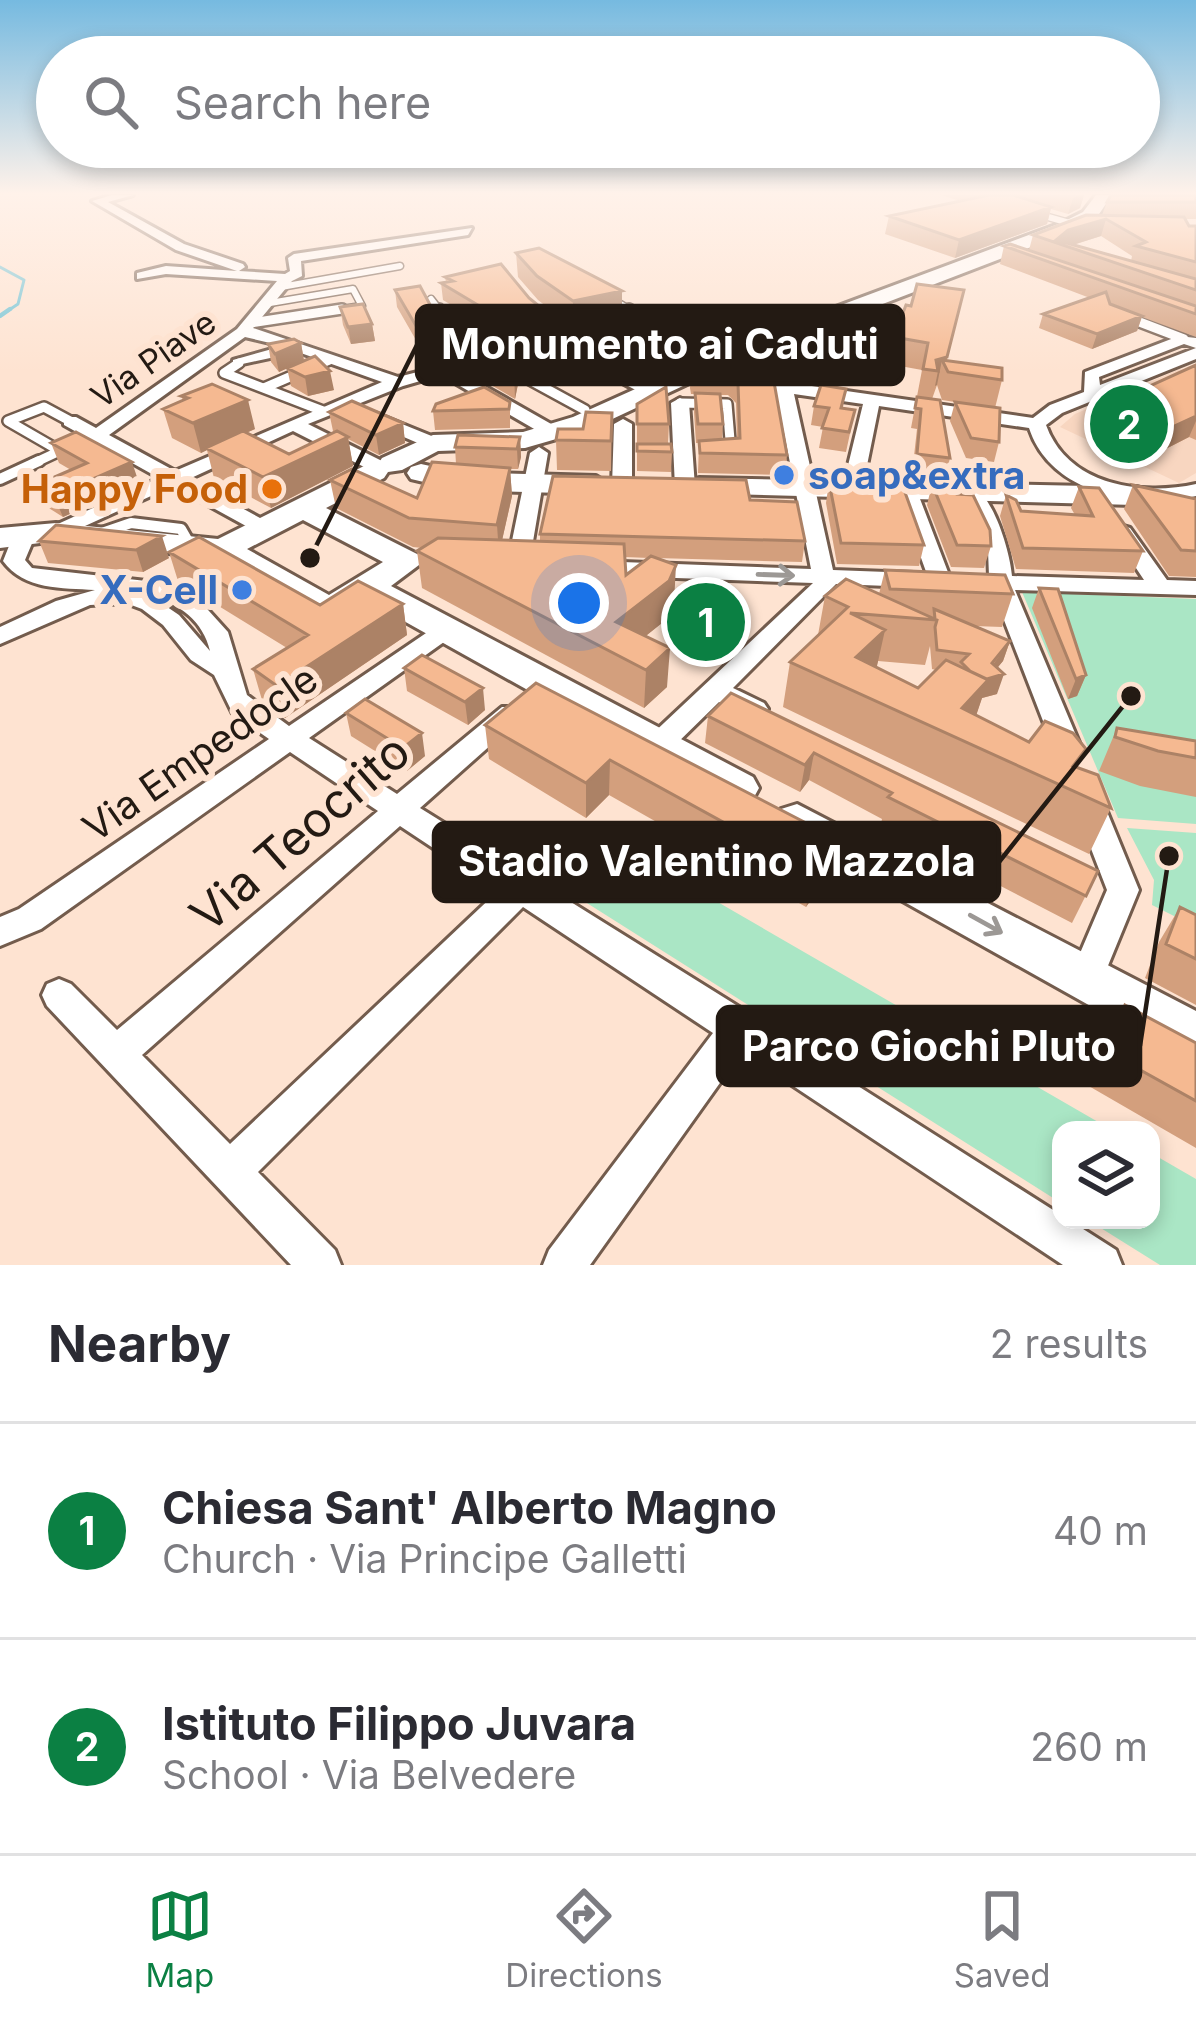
<!DOCTYPE html>
<meta charset="utf-8">
<style>
:root{--surface:#fff;--page:#f7f7f7;--text:#2b2b33;--muted:#7c7c81;--line:#e1e1e2;--accent:#0b8043}
body{margin:0;font-family:Inter,sans-serif;background:var(--page);color:var(--text)}
.controls{position:absolute;right:36px;bottom:36px;display:grid;overflow:hidden;border-radius:24px;box-shadow:0 6px 18px #0003}
.controls button{width:108px;height:108px;display:grid;place-items:center;padding:0;border:0;border-bottom:3px solid var(--line);background:var(--surface);color:var(--text);font:60px sans-serif}
.you{position:absolute;left:579px;top:603px;width:42px;height:42px;margin:-30px;border:9px solid #fff;border-radius:50%;background:#1a73e8;box-shadow:0 0 0 18px #1a73e833}
.badge{display:grid;place-items:center;width:78px;height:78px;border-radius:50%;background:var(--accent);color:#fff;font-size:39px;font-weight:700}
.pin{position:absolute;translate:-50% -50%;border:6px solid #fff;box-shadow:0 3px 12px #0006}
.list{margin:0;padding:0;list-style:none}
h2{display:flex;justify-content:space-between;align-items:center;height:156px;margin:0;padding:0 48px;font-size:51px}
h2 small{font-size:39px;font-weight:400;color:var(--muted)}
.list li{display:grid;grid-template-columns:78px 1fr auto;gap:36px;align-items:center;box-sizing:border-box;height:216px;padding:0 48px;border-top:3px solid var(--line)}
.list b{display:block;font-size:45px;white-space:nowrap}
.list p{margin:0;font-size:39px;white-space:nowrap;color:var(--muted)}
.list em{font-size:39px;font-style:normal;color:var(--muted)}
.icon{flex:none;width:66px;height:66px;fill:none;stroke:currentColor;stroke-width:2;stroke-linecap:round;stroke-linejoin:round}
.map{position:relative;flex:none;width:1196px;height:1265px;overflow:hidden}
.search{position:absolute;background:var(--surface);box-shadow:0 6px 18px #0003;left:36px;right:36px;top:36px;height:132px;display:flex;align-items:center;gap:30px;box-sizing:border-box;padding:0 42px;border-radius:66px;color:var(--muted);font-size:45px}
.sheet{height:588px;background:var(--surface)}
nav{display:flex;justify-content:space-around;align-items:center;box-sizing:border-box;height:168px;border-top:3px solid var(--line);background:var(--surface);font-size:33px;color:var(--muted)}
nav a{display:grid;justify-items:center;gap:6px}
nav .on{color:var(--accent)}
.map>svg:first-child{display:block}
.built{fill:#f8d6c0}
.green{fill:#aae6c5}
.lines{fill:none;stroke-linecap:round;stroke-linejoin:round}
.stream-far1{stroke:#6bc2d5;stroke-width:3}
.stream{stroke:#6bc2d5;stroke-width:4.5}
.lane-far2-casing{stroke:#735c4d;stroke-width:9}
.lane-far1-casing{stroke:#735c4d;stroke-width:14}
.lane-casing{stroke:#735c4d;stroke-width:16}
.street-casing{stroke:#735c4d;stroke-width:6}
.secondary-casing{stroke:#735c4d;stroke-width:6}
.lane-far2{stroke:#fff;stroke-width:6}
.lane-far1{stroke:#fff;stroke-width:9}
.lane{stroke:#fff;stroke-width:10}
.street{fill:#fff;fill-rule:evenodd}
.secondary{fill:#fff;fill-rule:evenodd}
.wall{fill:#d39f7d;fill-rule:evenodd}
.shaded-wall{fill:#ac8266}
.building{fill:#f5b991;stroke:#ac8266;stroke-width:3}
.oneway{stroke:#9c9895}
.shop-dot{fill:#3f7fe0;stroke:#fee3d1;stroke-width:4.5}
.food-dot{fill:#e8710a;stroke:#fee3d1;stroke-width:4.5}
.labels{text-anchor:middle;stroke-width:12;stroke-linejoin:round;paint-order:stroke}
.far-street-label{font-size:33px;fill:#231a13;stroke:#fee3d1}
.shop-label{font-size:39px;font-weight:bold;fill:#366cbe;stroke:#fee3d1;text-anchor:start}
.food-label{font-size:39px;font-weight:bold;fill:#c56008;stroke:#fee3d1;text-anchor:end}
.street-label{font-size:39px;fill:#231a13;stroke:#fee3d1}
.near-street-label{font-size:48px;fill:#231a13;stroke:#fee3d1}
.leader{fill:none;stroke:#231a13;stroke-width:4.5}
.callout-dot{fill:#231a13;stroke:#fee3d1;stroke-width:4.5}
.callout{fill:#231a13;stroke:#231a13;stroke-width:4.5}
.callout-label{font-size:42px;text-anchor:middle;font-weight:bold;fill:#fff}
</style>
<div class="map">
<svg width="1196" height="1265" viewBox="0 0 1196 1265">
<rect width="100%" height="100%" fill="#fee3d1"/>
<path class="built" d="M1180,369L1196,374V473L1179,483L1060,427L1075,414Z"/>
<path class="green" d="M1022,592L1196,599V824L1118,818Z
M586,826L1112,1130H1061V1203L541,874Z
M1127,828L1196,833V927L1152,905L1154,880Z
M1151,1153L1196,1179V1265H1160L1088,1220H1151Z"/>
<g class="lines">
<path class="stream-far1" d="M0,267L24,280L18,304L6,312"/>
<path class="stream" d="M0,316L10,309"/>
<defs>
<path id="lane-far2" d="M1034,213L1073,224
M281,287L400,266
M607,296L634,312
M431,299L441,312
M264,304L353,289L362,306L322,312"/>
<path id="lane-far1" d="M439,309L477,358
M629,309L646,319
M542,315L570,336
M1129,318L1184,339
M251,323L342,309
M239,363L224,373L323,411
M452,375L497,362L585,410
M264,388L329,360
M680,403L727,404L731,452
M60,451L8,421L44,407L70,421
M32,464L64,449"/>
<path id="lane" d="M0,479L39,461
M99,534L131,523L181,529L189,543"/>
<path id="street" d="M112,195H133L108,202L184,244L243,264L245,267L239,271L285,274L290,271L288,258L294,254L472,228L468,235L301,261L302,276L292,281L253,328L398,377L610,323L615,324V330L568,342L659,391L645,395L553,346L458,371L560,429V437H548L441,375L403,386L308,424L388,464V472H374L293,431L189,479L271,524L274,528L271,532H257L173,486L63,536H49L45,532L49,528L159,478L64,425V417H76L96,428L237,329L277,281L166,274L137,279V273L166,266L237,271L176,250L92,201ZM245,337L283,346L233,360V366L298,352L382,382L175,471L109,435Z
M686,326H696L766,347L758,352L686,332Z
M1179,336L1196,338V348L1184,344L1099,377L1100,385L1196,348V359L1062,413L1046,425C1068,486 1142,496 1196,484V496C1137,509 1051,495 1029,428L879,406L862,490L859,494H845L842,490L863,404L794,394L833,570L914,573L925,580L914,587L836,584L733,688L764,703L768,709L764,715H746L719,702L668,752H648L644,745L648,738L813,583L595,575L584,568L595,561L811,569L775,387V370H787L791,383L1033,418L1050,405L1084,392L1085,372Z
M680,398L689,403L695,487L685,493L675,487L671,403Z
M375,413L439,439L442,443L433,449L427,447L369,422V414Z
M623,419L632,424V486L622,492L612,486L614,424Z
M539,447L548,453L529,565L518,572L507,565L530,453Z
M907,485L917,491L951,580L948,585L940,587L929,580L897,491Z
M972,486C994,497 1010,552 1012,576L1144,580L1112,532L1123,526L1130,528L1167,580L1196,581V595L1015,590L1083,752L1079,759H1059L1055,752L992,589L971,587L968,582L971,577L989,576L988,550L962,492Z
M19,529L26,531L33,541L25,560L32,568L146,581L199,600L228,632L247,695L289,726L435,627H451L455,632L451,637L309,738L397,794L502,707H520L524,713L520,719L420,808L752,1015L754,1020L1061,1215V1220H1069L1116,1250L1122,1265H1063L742,1052L590,1265H543L549,1250L713,1033L523,907L258,1172L335,1250L341,1265H291L47,1006L42,995L47,984L59,979L71,984L117,1030L378,811L290,752L41,929L0,946V917L19,909L269,739L233,714L214,675L191,660L163,625L142,609L126,603L90,605L0,644V627L56,601L95,590C62,588 24,590 3,561L11,541L8,535ZM151,596C180,604 203,621 210,651L179,615ZM400,826L498,891L230,1144L142,1055Z
M1088,791L1098,794L1103,802L1139,890L1098,990L1086,994L1074,990L1069,979L1107,890L1073,802L1078,794Z"/>
<path id="secondary" d="M1096,195H1112L1095,220L1073,231L747,356L591,429L525,448L438,451L402,470L388,472L384,478L326,508L419,555L423,562L391,586L753,777L759,788L753,799L738,804L723,799L368,601L329,621L215,558L56,541L0,548V528L56,523L218,539L364,466L378,464L382,458L433,435L523,432L573,417L731,346L1061,223L1083,212ZM303,520L383,562L329,595L247,549Z
M421,464L458,472L596,476L611,485L596,494L458,490L411,479L407,473L411,467Z
M699,478L1136,487L1196,503V522L1134,505L689,493L684,487L689,481Z
M797,804L1196,1011V1065L781,833L775,821L781,809Z"/>
</defs>
<use href="#lane-far2" class="lane-far2-casing"/>
<use href="#lane-far1" class="lane-far1-casing"/>
<use href="#lane" class="lane-casing"/>
<use href="#street" class="street-casing"/>
<use href="#secondary" class="secondary-casing"/>
<use href="#lane-far2" class="lane-far2"/>
<use href="#lane-far1" class="lane-far1"/>
<use href="#lane" class="lane"/>
<use href="#street" class="street"/>
<use href="#secondary" class="secondary"/>
</g>
<path class="wall" d="M941,195H1084L1080,208L1068,214L1051,209L1047,224L955,258L885,234L889,216L960,201Z
M1196,195V219H1185L1189,226H1196V337L1142,317L1137,331L1092,349L1039,328L1043,314L1090,298L1000,264L1004,246L1029,250L1033,235L1102,215L1107,202ZM1101,236L1132,256L1131,261L1073,245Z
M516,253L622,291V313L719,325L718,346L649,378L580,344V325L573,327L538,300L518,277Z
M445,277L550,332L509,340L443,300L441,283H446Z
M395,290L450,358L428,361L397,307Z
M906,305L947,360L1002,380L995,408L999,442L994,462L966,458L950,421L955,402L942,400L937,385L932,399L950,458L945,478L912,474L917,429L911,428L922,370L889,364L894,337Z
M340,307L372,324L375,341L351,344L343,325Z
M301,343L304,361L334,390L308,396L291,386L287,368L279,372L271,362L268,344Z
M477,351L517,356L518,384L515,399L479,378Z
M728,352L787,455L785,475L698,473L699,443H696L694,412L695,394H691L690,388L691,369ZM720,395H728L736,403L737,439L722,440L723,424Z
M1196,365V440L1189,437L1148,458L1122,446L1127,431L1124,430L1139,391Z
M181,396L255,429L246,433L289,454L335,432L333,431L329,412L403,423L405,443L379,455L348,439L353,466L271,508L214,478L207,450L201,453L172,438L163,409L183,400Z
M510,402V428L435,430L433,411Z
M637,404L669,424L668,443H637Z
M814,406L855,410L846,452L819,448L823,427L811,425Z
M612,413L611,471L557,470L556,440L583,429Z
M520,437L521,457L518,469H510L512,496L502,540L540,541V534L750,500L805,541L802,562L656,558L674,603L667,619L645,636L667,687L644,708L422,588L417,551L422,548L413,547L336,508L330,480L417,498L456,464L455,447ZM625,557L649,558L626,575Z
M51,443L139,483L63,517L44,505L36,485L71,470L59,463Z
M637,444L672,452L671,472L637,471Z
M829,482L924,545L919,566L837,564L826,503Z
M932,484L957,494L991,546L984,568L951,567L927,505Z
M1133,485L1196,499V577L1169,576L1124,509Z
M1079,487L1143,551L1134,573L1016,569L1000,516L1006,495L1021,511L1075,515L1071,508Z
M56,525L169,558L143,572L48,563L39,541Z
M169,552L320,605L403,604L407,635L285,718L262,700L253,669L287,648L178,581Z
M885,570L1013,594L1002,627L974,626L1010,641L1003,661L997,668V694L982,698L976,715L1078,767L1111,808L1089,854L783,707L790,662L818,635L825,596L879,594ZM930,646L932,669L936,670L918,688L876,667L878,661L925,665Z
M1039,588L1086,675L1077,696L1068,699L1032,608Z
M404,668L485,710L468,725L407,691Z
M536,683L837,839L829,874L806,907L609,795L586,818L489,759L485,725Z
M731,693L1098,871L1072,923L881,824L882,819L809,780L800,792L705,743L708,716Z
M346,713L425,756L407,771L351,736Z
M1117,728L1196,741V797L1140,786L1099,771Z
M1180,907L1196,915V1005L1145,978L1159,942Z
M1125,1005L1196,1043V1148L1087,1085L1104,1039Z"/>
<path class="shaded-wall" d="M1079,195H1084L1080,208L1068,214L1073,198Z
M1051,207L1047,224L955,258L959,240Z
M1106,219L1101,236L1066,247L1056,240L1068,230Z
M964,290L945,366L942,360L937,385L935,386L938,371L936,360Z
M622,291V316L580,322V325L573,327V301Z
M550,315V332L509,340L508,323Z
M1142,316L1137,331L1092,349L1097,334Z
M372,324L375,341L351,344L348,327Z
M719,325L718,346L649,378L650,356Z
M449,340L450,358L428,361L426,343Z
M301,343L304,361L279,372L275,354Z
M517,356L518,384L515,399L514,371Z
M330,371L334,390L308,396L305,377Z
M248,400L255,429L209,449L206,448L207,450L201,453L193,423Z
M1196,416V421L1189,437L1148,458L1157,434Z
M403,423L405,443L379,455L376,435Z
M348,437L353,466L271,508L263,477Z
M520,437L521,457L518,469L517,449Z
M132,462L139,483L63,517L54,496Z
M510,468L512,496L499,554L497,525Z
M162,536L169,558L143,572L136,550Z
M676,565L674,603L667,619L621,656L616,622Z
M403,604L407,635L285,718L277,686Z
M885,630L875,675L856,657Z
M1010,641L1003,661L989,678L1004,674L997,694L982,698L973,725L962,708Z
M670,648L667,687L644,708L646,670Z
M1086,675L1077,696L1068,699L1076,679Z
M483,688L485,710L468,725L465,702Z
M422,733L425,756L407,771L403,748Z
M814,753L809,780L800,792L805,765Z
M610,760L609,795L586,818V783Z
M837,839L829,874L806,907L814,872Z"/>
<path class="building" d="M989,195H1013L1051,207L959,240L889,216Z
M1111,195H1196V202H1107Z
M1086,215L1184,217L1189,226H1196V262L1136,246L1146,242L1106,219L1068,230L1056,240L1196,279V290L1033,235Z
M1010,244L1196,306V314L1004,246Z
M539,248L622,291L573,301L537,276L516,253Z
M501,264L529,298L550,315L508,323L441,283L453,281L445,277Z
M917,284L964,290L947,357L936,360L938,371L923,369L928,343L894,337L906,305L911,306Z
M420,286L449,340L426,343L395,290Z
M1106,292L1110,304L1142,316L1097,334L1043,314Z
M363,304L372,324L348,327L340,307Z
M294,339L301,343L275,354L268,344Z
M728,352L769,354L787,455L700,453L699,441L740,438L738,384L730,377L692,376L691,369Z
M315,356L330,371L305,377L287,368Z
M942,360L1002,368V380L948,372Z
M1196,365V416L1157,434L1131,423L1149,414L1132,407L1154,397L1139,391Z
M212,384L248,400L193,423L163,409L188,398L181,396Z
M821,385L846,389L841,408L855,410L849,432L822,428L829,408L814,406Z
M484,387L510,402L509,409L433,411L436,404Z
M666,387L669,424H637V404Z
M695,393L720,394L723,424H698Z
M917,397L940,400L950,458L917,454L921,409L915,408Z
M352,401L403,423L376,435L329,412Z
M955,402L1000,408L999,442L971,438Z
M586,412L612,413L611,441L556,440L558,429H583Z
M243,431L289,454L337,431L348,437L263,477L206,448Z
M76,432L132,462L54,496L36,485L87,463L51,443Z
M458,435L520,437L517,449L455,447Z
M637,444H671L672,452L637,451Z
M432,462L510,468L497,525L409,518L330,480L352,469L417,498Z
M553,476L746,480L750,500L797,502L805,541L540,534Z
M829,482L902,484L924,545L841,543Z
M932,484L955,485L957,494L973,495L990,530L991,546L957,545Z
M1133,485L1196,499V551L1181,550Z
M1079,487L1099,488L1143,551L1023,548L1006,495L1016,500L1021,511L1093,516Z
M56,525L162,536L136,550L39,541Z
M199,537L320,605L358,581L403,604L277,686L253,669L308,635L169,552Z
M438,538L624,544L626,575L651,556L676,565L669,581L616,622L670,648L646,670L417,551Z
M885,570L1005,575L1013,594L890,589Z
M846,579L937,620L850,613L885,630L856,657L918,688L946,660L988,680L962,708L1029,742L1045,721L1073,733L1086,749L1073,766L1098,775L1111,808L790,662L848,607L825,596Z
M1039,588L1058,589L1086,675L1076,679Z
M934,609L1010,641L992,663L1004,674L987,679L970,671L961,662L969,654L937,650L935,627L937,620L935,619Z
M422,655L483,688L465,702L404,668Z
M536,683L837,839L814,872L610,760L586,783L485,725Z
M731,693L1098,871L1086,896L888,797L892,793L814,753L805,765L708,716Z
M365,699L422,733L403,748L346,713Z
M1117,728L1196,741V758L1158,751L1115,737Z
M1180,907L1196,915V959L1166,944Z
M1125,1005L1196,1043V1101L1108,1052Z"/>
<defs><path id="oneway-shaft" d="M-6 0H5M1.5-3L5.5 0L1.5 3" fill="none" stroke-width="1.6" stroke-linecap="round" stroke-linejoin="round" transform="scale(3)"/></defs>
<g class="oneway">
<use href="#oneway-shaft" transform="translate(776 575) rotate(2)"/>
<use href="#oneway-shaft" transform="translate(986 924) rotate(29)"/>
</g>
<linearGradient id="sky" x2="0" y2="1"><stop stop-color="#76bae0"/><stop offset="0.52" stop-color="#fff2ea"/><stop offset="1" stop-color="#fff2ea" stop-opacity="0"/></linearGradient>
<rect width="1196" height="372" fill="url(#sky)"/>
<g class="shop-dot">
<circle cx="784" cy="475" r="12"/>
<circle cx="242" cy="590" r="12"/>
</g>
<circle class="food-dot" cx="272" cy="489" r="12"/>
<g class="labels">
<g class="far-street-label">
<text transform="translate(153 359) rotate(-35)" y="12">Via Piave</text>
</g>
<g class="shop-label">
<text x="808" y="489">soap&amp;extra</text>
<text x="218" y="604" text-anchor="end">X-Cell</text>
</g>
<g class="food-label">
<text x="248" y="503">Happy Food</text>
</g>
<g class="street-label">
<text transform="translate(200 753) rotate(-35)" y="14">Via Empedocle</text>
</g>
<g class="near-street-label">
<text transform="translate(300 833) rotate(-41)" y="17">Via Teocrito</text>
</g>
</g>
<path class="leader" d="M310 558L417 345M1131 696L999 862M1169 856L1140 1046"/>
<g class="callout-dot">
<circle cx="310" cy="558" r="12"/>
<circle cx="1131" cy="696" r="12"/>
<circle cx="1169" cy="856" r="12"/>
</g>
<g class="callout">
<rect x="417" y="306" width="486" height="78" rx="12"/>
<rect x="434" y="823" width="565" height="78" rx="12"/>
<rect x="718" y="1007" width="422" height="78" rx="12"/>
</g>
<g class="callout-label">
<text x="660" y="359">Monumento ai Caduti</text>
<text x="717" y="876">Stadio Valentino Mazzola</text>
<text x="929" y="1061">Parco Giochi Pluto</text>
</g>
</svg>
<div class="controls">
<button><svg class="icon" aria-label="layers" viewBox="0 0 24 24"><path d="M12 4l9 5-9 5-9-5zM3 14l9 5 9-5"/></svg></button>
</div>
<div class="you"></div>
<div class="pin badge" style="left:706px;top:622px">1</div>
<div class="pin badge" style="left:1129px;top:424px">2</div>
<div class="search"><svg class="icon" aria-label="search" viewBox="0 0 24 24"><circle cx="10" cy="10" r="6"/><path d="M15 15l6 6"/></svg>Search here</div>
</div>
<section class="sheet">
<h2>Nearby<small>2 results</small></h2>
<ul class="list">
<li><span class="badge">1</span><div><b>Chiesa Sant' Alberto Magno</b><p>Church · Via Principe Galletti</p></div><em>40 m</em></li>
<li><span class="badge">2</span><div><b>Istituto Filippo Juvara</b><p>School · Via Belvedere</p></div><em>260 m</em></li>
</ul>
</section>
<nav>
<a class="on"><svg class="icon" aria-label="map" viewBox="0 0 24 24"><path d="M3 6l6-2 6 2 6-2v14l-6 2-6-2-6 2zM9 4v14M15 6v14"/></svg>Map</a>
<a><svg class="icon" aria-label="directions" viewBox="0 0 24 24"><path d="M12 3l9 9-9 9-9-9zM9 14v-3h6M13 9l2 2-2 2"/></svg>Directions</a>
<a><svg class="icon" aria-label="saved" viewBox="0 0 24 24"><path d="M7 4h10v16l-5-4-5 4z"/></svg>Saved</a>
</nav>
